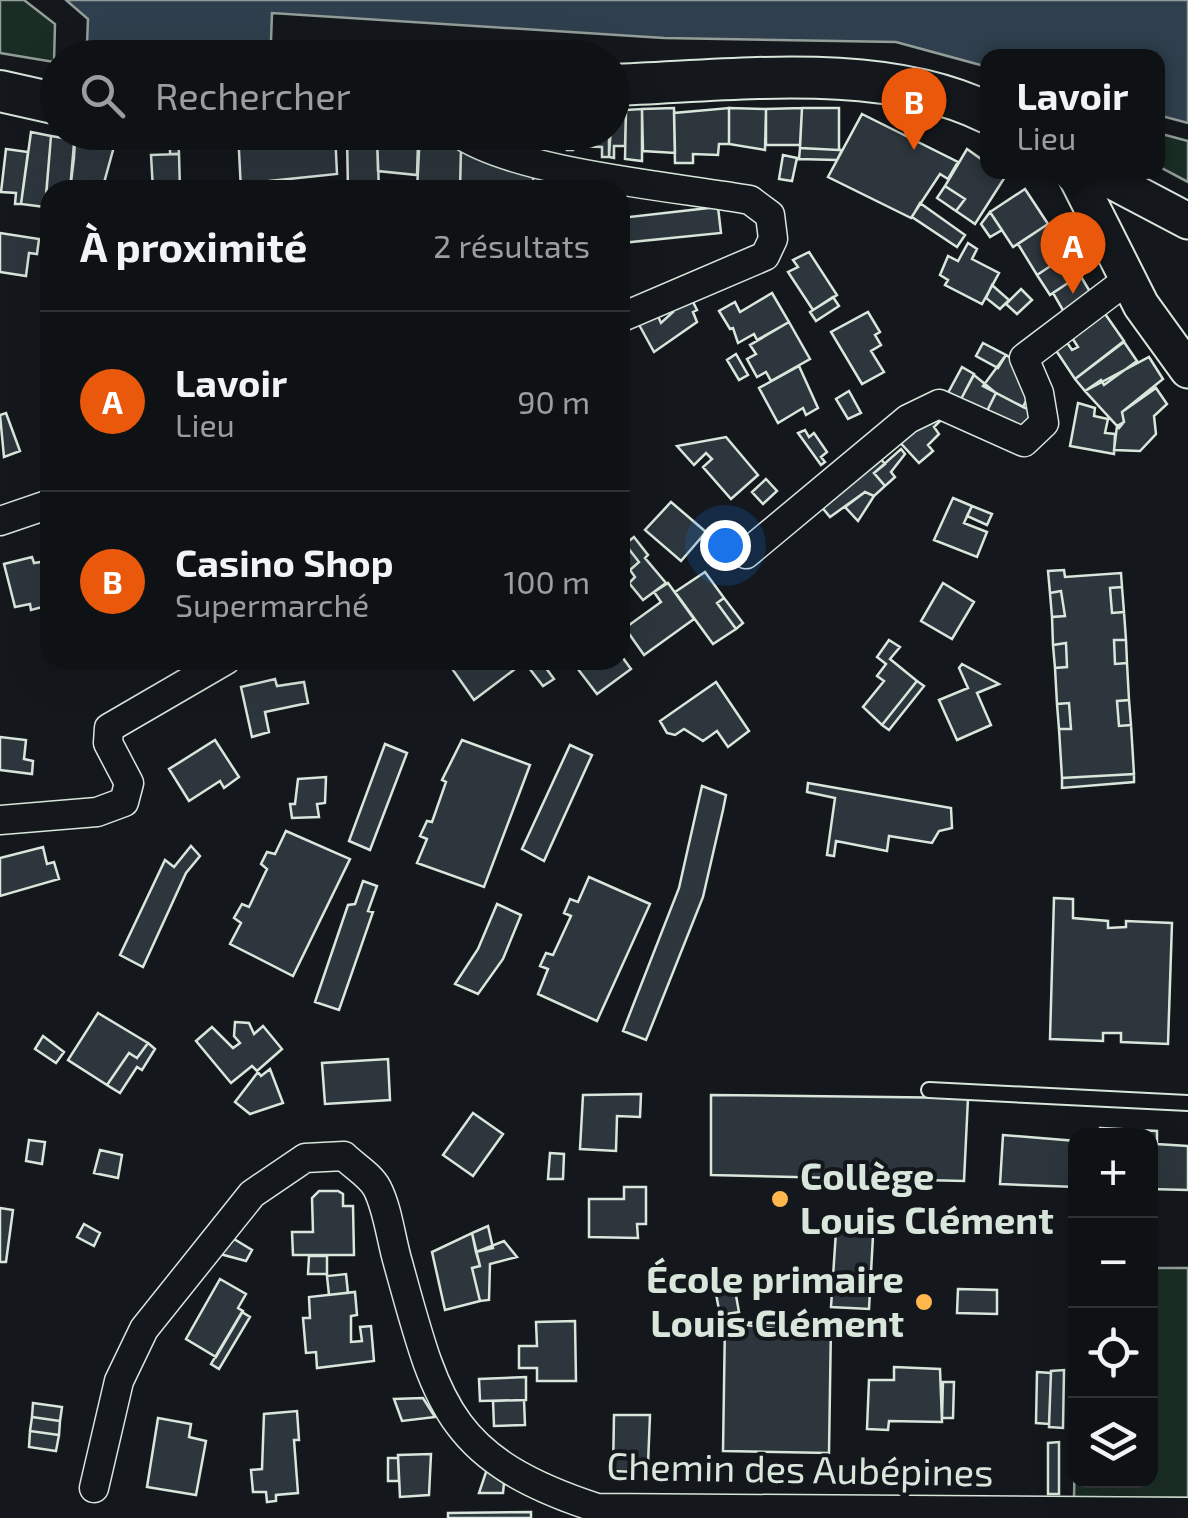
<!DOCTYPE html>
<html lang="fr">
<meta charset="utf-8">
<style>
:root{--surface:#0f1215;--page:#181b1e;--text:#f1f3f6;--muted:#9b9ea0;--line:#2f3234;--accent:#ea580c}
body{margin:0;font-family:"Exo 2",sans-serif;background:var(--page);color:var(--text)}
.controls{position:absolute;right:30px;bottom:30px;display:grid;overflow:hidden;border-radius:20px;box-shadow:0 10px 40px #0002}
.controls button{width:90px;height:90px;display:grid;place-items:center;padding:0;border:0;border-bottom:2px solid var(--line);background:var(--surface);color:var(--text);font:50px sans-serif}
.you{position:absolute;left:725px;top:545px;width:35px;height:35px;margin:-25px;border:8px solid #fff;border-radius:50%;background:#1a73e8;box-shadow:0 0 0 15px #1a73e833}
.badge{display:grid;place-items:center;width:65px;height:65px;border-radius:50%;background:var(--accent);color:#fff;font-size:32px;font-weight:700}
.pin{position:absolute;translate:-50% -82px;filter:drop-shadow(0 2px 5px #0008)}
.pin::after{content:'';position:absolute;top:52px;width:35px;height:30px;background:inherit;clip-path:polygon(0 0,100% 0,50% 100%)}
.popup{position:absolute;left:980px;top:49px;width:185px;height:130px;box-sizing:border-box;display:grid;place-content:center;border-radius:20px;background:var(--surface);filter:drop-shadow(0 2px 8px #0005);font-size:32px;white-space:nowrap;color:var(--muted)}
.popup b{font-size:38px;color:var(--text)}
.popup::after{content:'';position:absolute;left:50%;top:100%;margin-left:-20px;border:20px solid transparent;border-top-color:var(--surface)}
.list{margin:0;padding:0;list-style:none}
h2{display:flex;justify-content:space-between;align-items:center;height:130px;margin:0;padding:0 40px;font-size:42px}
h2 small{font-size:32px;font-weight:400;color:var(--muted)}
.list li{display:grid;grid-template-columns:65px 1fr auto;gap:30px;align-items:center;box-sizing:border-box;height:180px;padding:0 40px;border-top:2px solid var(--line)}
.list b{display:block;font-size:38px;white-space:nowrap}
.list p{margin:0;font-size:32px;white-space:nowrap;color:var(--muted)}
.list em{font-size:32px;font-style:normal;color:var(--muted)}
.icon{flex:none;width:55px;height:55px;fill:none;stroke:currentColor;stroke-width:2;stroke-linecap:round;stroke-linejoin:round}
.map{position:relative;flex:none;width:1188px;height:1518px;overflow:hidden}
.search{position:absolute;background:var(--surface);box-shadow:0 10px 40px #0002;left:40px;top:40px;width:590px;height:110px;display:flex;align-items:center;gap:25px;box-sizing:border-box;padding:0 35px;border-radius:55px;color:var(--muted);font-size:38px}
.panel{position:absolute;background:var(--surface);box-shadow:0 10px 40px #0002;left:40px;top:180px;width:590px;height:490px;border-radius:30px}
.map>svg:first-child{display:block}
.green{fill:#1a2d24;stroke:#939e99;stroke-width:2.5}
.water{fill:#2f3f4d;stroke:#939e99;stroke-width:2.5}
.building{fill:#2c363c;stroke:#d8e6dc;stroke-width:2.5}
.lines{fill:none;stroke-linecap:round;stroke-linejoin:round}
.service-casing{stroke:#d8e6dc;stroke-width:18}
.minor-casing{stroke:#d8e6dc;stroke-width:31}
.tertiary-casing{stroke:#d8e6dc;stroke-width:39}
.secondary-casing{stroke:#d8e6dc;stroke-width:44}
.service{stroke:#14181c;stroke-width:14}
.minor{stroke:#14181c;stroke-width:28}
.tertiary{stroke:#14181c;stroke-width:35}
.secondary{stroke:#14181c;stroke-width:40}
.poi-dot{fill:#ffb74d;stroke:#14181c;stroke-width:4}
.labels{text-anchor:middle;stroke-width:8;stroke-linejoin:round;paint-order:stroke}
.poi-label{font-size:38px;font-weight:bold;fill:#d8e6dc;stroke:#14181c;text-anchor:start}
.street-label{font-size:38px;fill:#d8e6dc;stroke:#14181c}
</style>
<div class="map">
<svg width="1188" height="1518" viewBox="0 0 1188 1518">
<rect width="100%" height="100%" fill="#14181c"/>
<path class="green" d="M0,0H24L55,24L54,62L0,53Z
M1158,133L1188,141V182L1158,166Z
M1151,1268H1188V1498H1074L1075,1448L1076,1480H1150Z"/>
<path class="water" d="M66,0H1188V123L1158,115V56H988V67L896,42L664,38L272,13L271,41L87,44L88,19Z"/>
<path class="building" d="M674,108L675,153L643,151L642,109Z
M729,108V144H719L718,155L693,154V163H675L674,113Z
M729,108L766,109L765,150L729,144Z
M802,108L800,145H766V109Z
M802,108H839V150L800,148Z
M642,109V161L625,159L626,110Z
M612,110H626L625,146H614V158L609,157Z
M862,114L958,162L948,179L940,174L911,218L828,177Z
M31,132L51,136L45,207L21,204Z
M75,132H118L102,190H70Z
M140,132H178L179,154H170V144L140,145Z
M238,132H335L337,174L270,181V190H241Z
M420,132H440L439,146L461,149L460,190H417Z
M536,132H609V157H602V147L573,146V150H567V144L535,142Z
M51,136L75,140L74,158L70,190H50V198L46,197Z
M347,137H377L379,190H348Z
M377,137L418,143L417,175L378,171Z
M800,148L839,150H842L837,160L799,159Z
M6,149L28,152L21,204H15L16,193L1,192Z
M461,149L532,164L534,190H460Z
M967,149L988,164V172L1005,177L975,224L956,211L965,199L945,186Z
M179,154L180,190H153L151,155Z
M783,155L797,158L792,181L779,179Z
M945,186L965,199L956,211L937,198Z
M1025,189L1048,224L1013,247L990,212Z
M920,203L965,235L957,247L912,217Z
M718,207L721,233L621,243L620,218Z
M990,212L1002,230L990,237L981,224Z
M1048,224L1067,255L1037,275L1018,244Z
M0,233L39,239L37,254L29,253L26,276L0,272Z
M968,243L977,249L972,259L999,273L982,304L945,285L948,280L940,275L948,256L958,261Z
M809,252L837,295L813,310L788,272L798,267L793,260Z
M1067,255L1080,275L1050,295L1037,275Z
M1080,275L1092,295L1064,312L1053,293Z
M992,285L1009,300L1000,309L986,298Z
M1021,289L1032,300L1017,314L1006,304Z
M687,290L697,310L693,312L697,322L654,352L637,321L653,305L661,323L673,312L667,301Z
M772,293L789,322L757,340L754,334L738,343L733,328L730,329L719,311L735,302L740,312Z
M833,297L839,306L816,321L810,312Z
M1101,308L1124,341L1075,379L1051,343L1062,335L1072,350L1078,347L1067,330Z
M868,312L880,332L875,335L881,345L871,351L884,372L862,384L831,332Z
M789,322L810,359L771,381L766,372L757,377L747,359L756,354L750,345Z
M1124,342L1137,361L1104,385L1101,380L1085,391L1075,379Z
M983,343L1006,355L998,368L976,356Z
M736,354L748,375L739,380L727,360Z
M1006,355L1021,364L1035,383L1023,407L983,386Z
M1149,357L1163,379L1122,412L1124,422L1119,428L1085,391Z
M799,366L818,408L806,415L803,408L778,423L759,388Z
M962,367L974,374L961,399L948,393Z
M974,375L996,393L986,413L961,399Z
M1156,388L1167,404L1154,416L1156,434L1140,451L1114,450L1117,426L1124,422L1122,412Z
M849,391L861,413L848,419L836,399Z
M996,393L1033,412L1022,433L986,413Z
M1078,403L1095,408L1094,416L1108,419L1105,433L1115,434L1114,454L1070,446Z
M934,408L942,419L934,427L939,434L928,445L933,451L919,463L895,437Z
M6,413L20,451L4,457L0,415Z
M805,430L809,437L814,433L827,452L821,457L825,462L821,465L798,433Z
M726,437L758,475L731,499L703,467L712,459L706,453L694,465L677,446Z
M901,449L905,454L891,472L895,477L885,486L874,473Z
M874,451L885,464L874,473L885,486L874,496L865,492L830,517L815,499Z
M766,479L777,491L763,504L752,492Z
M865,492L874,496L858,521L845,507Z
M953,498L972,506L964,523L987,532L977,557L934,540Z
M671,502L706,532L681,561L645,530Z
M972,506L992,514L987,525L967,516Z
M634,537L648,555L645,558L666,583L643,600L629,583L635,577L630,570L639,562L625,544Z
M625,544L639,562L630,570L620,564V548Z
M32,557L34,563L47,561L50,605L31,610L30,604L15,607L4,564Z
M1064,570L1065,577L1121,573L1122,587L1110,588L1112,613L1124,612L1126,640H1114L1115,664L1127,663L1129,700L1117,701L1119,726L1131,725L1134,774L1062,778L1059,729H1071L1069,703L1057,704L1055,668L1067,667L1066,643L1053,645L1052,617L1065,616L1061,591L1050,593L1048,571Z
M705,572L724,598L717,603L736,629L713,644L675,592Z
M668,583L694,619L644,655L625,628L661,602L654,592Z
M943,583L974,602L952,639L921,621Z
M1122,587L1124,612L1112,613L1110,588Z
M1061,591L1065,616L1052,617L1050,593Z
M724,598L743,623L736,629L717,603Z
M889,640L900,647L890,659L917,681L882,725L863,707L884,681L877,676L886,664L877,657Z
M1114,640H1126L1127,663L1115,664Z
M1066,643L1067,667L1055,668L1053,645Z
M620,654L631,669L597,694L571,660H620Z
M465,660H515L519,666L474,700L453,670Z
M532,660H540L554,679L543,686L526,664Z
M962,664L999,684L977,693L991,725L957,740L939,700L968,688L959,668Z
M275,679L277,686L304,682L308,703L265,712L269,732L252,737L241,687Z
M917,681L924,686L889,730L882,725Z
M716,682L749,731L728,747L717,731L703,741L684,729L675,735L667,733L660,721Z
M1129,700L1131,725L1119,726L1117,701Z
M1069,703L1071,729H1059L1057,704Z
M0,737L26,740L24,759L33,761L32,774L0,770Z
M215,740L239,777L224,788L220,781L189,801L169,769Z
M462,740L530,765L484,887L417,863L427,839L420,836L427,821L432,822L446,782L442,780Z
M385,744L407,753L370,850L349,841Z
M570,745L592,755L544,861L522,849Z
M1134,774V782L1062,788V778Z
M326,777L325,803L317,804L319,817L292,818L290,804H295L298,779Z
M808,783L951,808L952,828L939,831L932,843L889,836L887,851L836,841L834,856L827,855L835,798L807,792Z
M702,786L726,795L723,810L703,897L646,1040L623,1031L679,888Z
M286,831L350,859L293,976L230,944L241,923L234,918L242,904L249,907L267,869L261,864L267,852L275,854Z
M191,846L200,856L186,873L143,967L120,955L165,860L174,867Z
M43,847L47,864L54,862L59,879L0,896V858Z
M589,877L650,904L597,1021L538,994L548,969L540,966L546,953L553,955L571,916L564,913L570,899L578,902Z
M363,881L377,886L368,911L373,912L339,1010L315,1002L348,905L355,904Z
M1054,898L1073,899V918L1108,921V928L1126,927V921L1172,923L1168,1044L1121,1042V1033H1103V1041L1050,1039Z
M497,904L521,915L503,959L478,994L455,984L478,949Z
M98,1013L148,1043L137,1058L129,1053L107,1085L68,1060Z
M235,1022L249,1023L254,1034L263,1026L282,1049L257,1071L252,1066L231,1083L196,1041L212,1027L233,1048L240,1043L234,1036Z
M43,1036L64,1052L56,1063L35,1049Z
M148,1043L155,1049L142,1070L137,1067L120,1093L107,1085L129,1053L137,1058Z
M388,1059L390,1100L325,1104L322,1063Z
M270,1069L283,1103L250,1114L235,1102L258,1072L261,1076Z
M641,1094L640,1117L617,1116L616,1151L580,1149L583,1095Z
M711,1095L968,1098L964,1181L711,1175Z
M473,1113L503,1134L473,1176L443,1155Z
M1100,1128L1157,1131V1144L1188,1146V1190L1150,1189V1136H1099Z
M1003,1135L1076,1141V1187L1000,1184Z
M29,1140L45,1142L42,1164L26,1161Z
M100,1150L122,1155L118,1178L94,1173Z
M550,1153L564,1154L563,1179H548Z
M624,1187H646V1224H637L638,1238L589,1237V1199H624Z
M319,1191H338L343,1194V1206H353L354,1255H293L292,1232H313L312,1198Z
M0,1208L13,1210L6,1262H0Z
M837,1216L874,1218L869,1309L831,1307Z
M84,1224L100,1233L94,1246L77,1237Z
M488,1226L493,1248L476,1252L472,1233Z
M472,1233L480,1266L472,1268L480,1301L445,1310L432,1252Z
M234,1239L252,1250L246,1261L220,1254Z
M504,1241L517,1257L490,1264L489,1300L480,1301L472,1268L480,1266L476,1252Z
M309,1256H327V1274H308Z
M346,1274L348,1293L329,1295L327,1276Z
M220,1279L246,1294L238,1308L243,1311L216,1357L186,1339Z
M958,1289L997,1290V1314L957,1313Z
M735,1290L739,1312L720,1315L716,1294Z
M355,1292L357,1315L351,1316V1342L362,1341L360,1327L371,1326L374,1361L317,1368L316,1352L306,1353L303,1318H310L309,1297Z
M242,1312L250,1317L219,1369L211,1364Z
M575,1321L576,1381H537V1368H519V1346H537L536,1322Z
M725,1322L831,1324L781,1330Z
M725,1322L781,1330L831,1324L829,1453L723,1451Z
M894,1367L940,1369L942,1422L889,1421L888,1430L867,1429L869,1380H894Z
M1064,1370L1063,1428L1049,1427L1051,1371Z
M1037,1372L1051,1373L1049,1424L1036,1423Z
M526,1377V1400L480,1401L479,1379Z
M943,1382H954L953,1418H942Z
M423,1398L435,1417L402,1421L394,1399Z
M524,1400L525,1425L494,1426L493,1401Z
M33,1403L62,1407L60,1421L32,1417Z
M297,1411L299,1440H294L298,1493L276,1495V1501L267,1502L266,1492H253L251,1470L262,1469L264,1414Z
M614,1415H650L648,1464H635V1472L613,1471Z
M32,1417L60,1421L59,1435L30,1431Z
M158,1418L191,1424L189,1437L206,1441L196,1495L147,1487Z
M30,1431L59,1435L56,1451L29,1447Z
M1059,1442V1494H1048V1443Z
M431,1454L429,1495L400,1497L398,1455Z
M388,1458H398L399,1481H388Z
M487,1469L504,1483L503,1493H479Z
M531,1512V1518H448V1513Z"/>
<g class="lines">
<defs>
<path id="service" d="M929,1090L1188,1103"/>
<path id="minor" d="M457,132C513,173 677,187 750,200L770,215L773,239L765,256L620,318
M0,521L50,504
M746,554L908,419L939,404L1024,442L1044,423L1039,393L1024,358L1127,280
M0,820L97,812L124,802L129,783L108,743L109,728L226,660
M94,1488L119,1381L144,1329L252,1194L305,1158L344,1156C354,1166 371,1176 377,1188C388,1209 391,1240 398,1263C437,1404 447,1459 597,1508L1188,1512"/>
<path id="tertiary" d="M1074,172L1141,305L1188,370
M1095,172L1188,221"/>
<path id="secondary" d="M612,85C731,81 880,60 988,113
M0,91L58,104"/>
</defs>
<use href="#service" class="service-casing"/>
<use href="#minor" class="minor-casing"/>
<use href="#tertiary" class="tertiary-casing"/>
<use href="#secondary" class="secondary-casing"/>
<use href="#service" class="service"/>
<use href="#minor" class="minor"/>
<use href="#tertiary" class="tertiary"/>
<use href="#secondary" class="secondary"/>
</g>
<g class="poi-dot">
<circle cx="780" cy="1199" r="10"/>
<circle cx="924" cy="1302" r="10"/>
</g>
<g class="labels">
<g class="poi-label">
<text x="800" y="1190">Collège<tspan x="800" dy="44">Louis Clément</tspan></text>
<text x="904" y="1293" text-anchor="end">École primaire<tspan x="904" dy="44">Louis Clément</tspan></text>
</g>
<g class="street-label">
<text transform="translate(800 1470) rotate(1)" y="13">Chemin des Aubépines</text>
</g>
</g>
</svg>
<div class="controls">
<button>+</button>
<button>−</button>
<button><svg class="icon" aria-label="locate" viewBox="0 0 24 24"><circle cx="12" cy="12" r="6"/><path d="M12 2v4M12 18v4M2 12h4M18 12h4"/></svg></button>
<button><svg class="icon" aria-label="layers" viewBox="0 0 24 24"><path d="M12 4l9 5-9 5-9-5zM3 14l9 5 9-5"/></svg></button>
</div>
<div class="you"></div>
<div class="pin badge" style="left:1073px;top:294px">A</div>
<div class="popup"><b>Lavoir</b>Lieu</div>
<div class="pin badge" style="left:914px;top:150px">B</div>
<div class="search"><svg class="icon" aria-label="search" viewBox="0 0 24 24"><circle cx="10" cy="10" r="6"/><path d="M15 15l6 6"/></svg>Rechercher</div>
<section class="panel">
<h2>À proximité<small>2 résultats</small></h2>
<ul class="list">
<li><span class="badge">A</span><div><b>Lavoir</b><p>Lieu</p></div><em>90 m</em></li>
<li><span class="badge">B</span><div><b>Casino Shop</b><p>Supermarché</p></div><em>100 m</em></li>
</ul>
</section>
</div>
